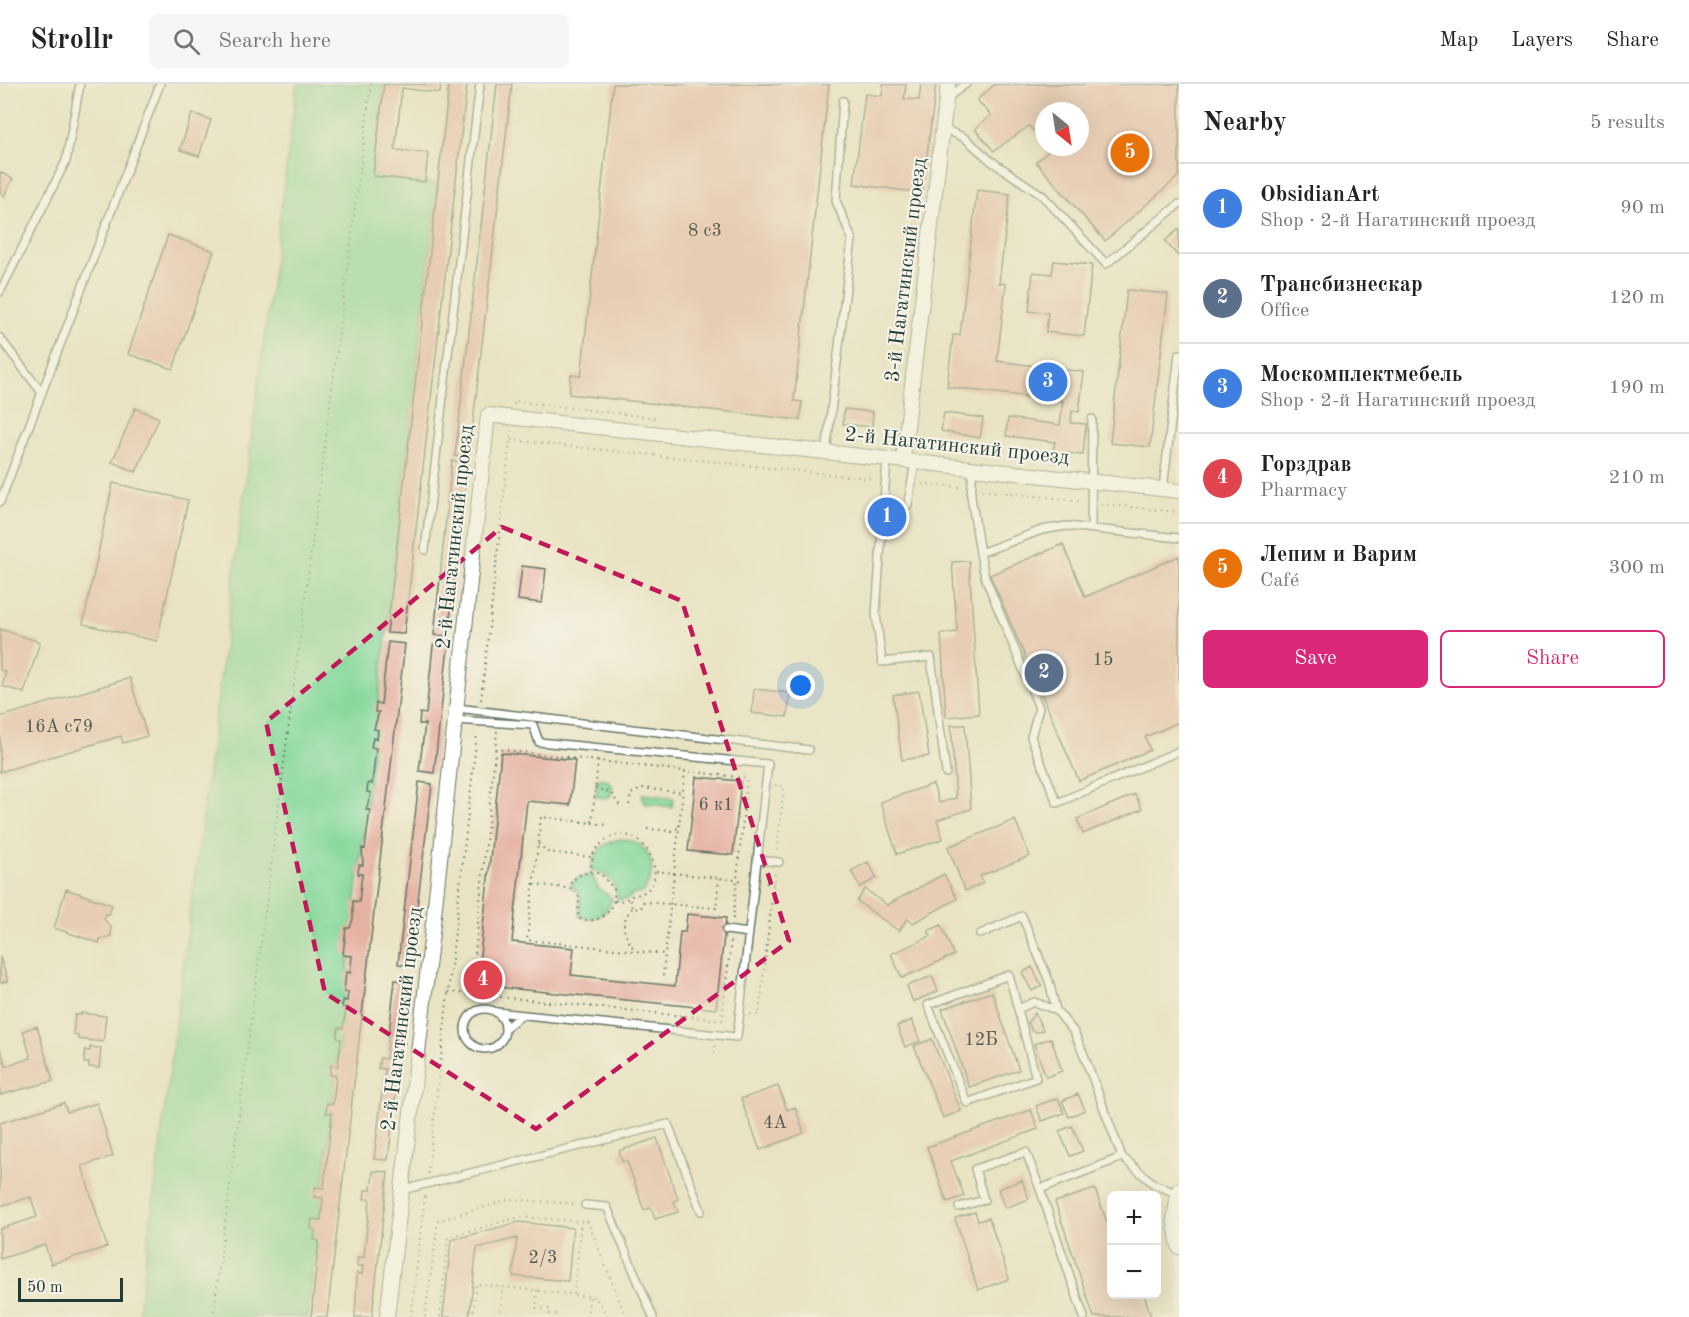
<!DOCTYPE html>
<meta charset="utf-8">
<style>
:root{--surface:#fff;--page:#f6f6f6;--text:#222;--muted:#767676;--line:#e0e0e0;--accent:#db2777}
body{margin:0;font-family:"Old Standard TT",serif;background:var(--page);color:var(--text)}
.controls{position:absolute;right:18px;bottom:18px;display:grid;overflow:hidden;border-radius:9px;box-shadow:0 6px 24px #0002}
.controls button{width:54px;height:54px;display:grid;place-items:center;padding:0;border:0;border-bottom:2px solid var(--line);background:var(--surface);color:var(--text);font:30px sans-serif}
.compass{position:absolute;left:1035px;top:18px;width:54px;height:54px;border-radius:50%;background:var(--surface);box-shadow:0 6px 24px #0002;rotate:150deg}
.scale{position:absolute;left:18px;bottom:15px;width:105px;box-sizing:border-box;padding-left:6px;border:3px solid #1f3d34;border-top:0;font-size:16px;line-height:21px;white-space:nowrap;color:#1f3d34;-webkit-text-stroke:4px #f7f3e8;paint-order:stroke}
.you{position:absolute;left:801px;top:602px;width:21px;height:21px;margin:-15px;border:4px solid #fff;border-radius:50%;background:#1a73e8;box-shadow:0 0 0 9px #1a73e833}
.badge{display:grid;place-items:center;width:39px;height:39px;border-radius:50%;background:var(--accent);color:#fff;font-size:20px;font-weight:700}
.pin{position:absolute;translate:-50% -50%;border:3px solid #fff;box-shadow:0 2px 6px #0006}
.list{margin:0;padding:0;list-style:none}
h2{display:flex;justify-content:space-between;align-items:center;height:78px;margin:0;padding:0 24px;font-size:26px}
h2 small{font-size:20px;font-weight:400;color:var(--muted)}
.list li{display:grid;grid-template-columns:39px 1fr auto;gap:18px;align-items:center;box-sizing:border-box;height:90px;padding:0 24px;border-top:2px solid var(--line)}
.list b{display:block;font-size:22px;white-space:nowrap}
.list p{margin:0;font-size:20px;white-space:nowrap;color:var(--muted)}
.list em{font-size:20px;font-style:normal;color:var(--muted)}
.actions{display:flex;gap:12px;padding:18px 24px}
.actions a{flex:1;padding:14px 0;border:2px solid var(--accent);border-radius:9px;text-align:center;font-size:21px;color:var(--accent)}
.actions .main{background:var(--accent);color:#fff}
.icon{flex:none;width:33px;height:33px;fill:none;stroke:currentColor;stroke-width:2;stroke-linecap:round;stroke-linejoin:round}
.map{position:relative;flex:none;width:1179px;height:1233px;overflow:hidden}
header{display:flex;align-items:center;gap:36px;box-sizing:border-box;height:84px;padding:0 30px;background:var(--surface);border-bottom:2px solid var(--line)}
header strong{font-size:28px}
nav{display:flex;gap:33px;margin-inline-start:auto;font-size:21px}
.search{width:420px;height:54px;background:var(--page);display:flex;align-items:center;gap:15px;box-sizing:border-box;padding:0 21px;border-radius:9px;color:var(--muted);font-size:22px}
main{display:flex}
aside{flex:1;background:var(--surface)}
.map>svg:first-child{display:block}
.green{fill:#83d79a;stroke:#518a67;stroke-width:1.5}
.building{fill:#e5b1a2}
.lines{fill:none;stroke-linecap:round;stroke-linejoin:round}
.service-casing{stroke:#676;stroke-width:10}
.minor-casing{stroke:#676;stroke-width:16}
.path{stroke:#676;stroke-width:2;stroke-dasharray:1.5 4.5;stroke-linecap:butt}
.service{stroke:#fff;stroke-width:7}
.minor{stroke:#fff;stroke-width:14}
.marked{fill:none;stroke:#c2185b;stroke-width:4.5;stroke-dasharray:12 8;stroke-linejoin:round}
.labels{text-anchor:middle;stroke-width:4.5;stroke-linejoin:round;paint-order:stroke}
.number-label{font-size:18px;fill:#505a50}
.street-label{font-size:21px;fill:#1f3d34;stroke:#f7f3e8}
</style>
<header>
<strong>Strollr</strong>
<div class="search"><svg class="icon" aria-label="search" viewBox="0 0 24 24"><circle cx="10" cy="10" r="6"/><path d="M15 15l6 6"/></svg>Search here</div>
<nav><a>Map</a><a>Layers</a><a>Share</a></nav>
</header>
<main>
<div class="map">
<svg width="1179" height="1233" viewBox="0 0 1179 1233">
<rect width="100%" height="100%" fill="#f7f3e8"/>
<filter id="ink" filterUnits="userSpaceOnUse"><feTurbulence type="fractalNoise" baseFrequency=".0167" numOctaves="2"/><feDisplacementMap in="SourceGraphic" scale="12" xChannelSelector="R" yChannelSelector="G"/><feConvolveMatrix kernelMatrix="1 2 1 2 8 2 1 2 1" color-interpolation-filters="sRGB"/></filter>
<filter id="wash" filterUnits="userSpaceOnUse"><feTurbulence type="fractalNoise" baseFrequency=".008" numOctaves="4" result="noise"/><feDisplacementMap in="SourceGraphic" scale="24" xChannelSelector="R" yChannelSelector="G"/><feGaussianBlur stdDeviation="1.35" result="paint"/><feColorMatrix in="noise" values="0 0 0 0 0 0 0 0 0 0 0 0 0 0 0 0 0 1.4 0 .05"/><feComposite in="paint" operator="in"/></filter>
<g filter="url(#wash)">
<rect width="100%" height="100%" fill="#e9e3c3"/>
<path class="green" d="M297,0H384L373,91L438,100L308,1233H138Z
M598,695H606L612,701L611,711L607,714L596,713Z
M642,710L673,714L672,723L644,719Z
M621,755C651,757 661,787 642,809L633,810L628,815L617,816C617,799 607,788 591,786C594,768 603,758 621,755Z
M592,791L598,804L612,814C607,831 596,838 579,832C580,820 584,807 570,802L578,794Z"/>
<g id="blocks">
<path class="building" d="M384,0H441L440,9L402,4L395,66L428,69L425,98L373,92Z
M449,0H467L404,550L387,549Z
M497,0H512L469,373L455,372Z
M613,0H829L794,317L802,318L800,336L569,310L571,291L581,292Z
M883,0H906L904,15L919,16L921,0H936L922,109L854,100L865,10L882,12Z
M995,0H1179V92L1105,157L1036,78L1050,66L1047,63H1080V27H1044V59L1029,42L994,67L975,45L991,31L977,16Z
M192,29L211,36L199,72L180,66Z
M0,88L13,95L4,112L0,109Z
M977,106L1010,110L999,199L1006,200L997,277L1084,288L1079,328L1072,327L1071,339L1086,340L1083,371L1053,368L1055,358L1006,352L1008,334L1060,341L1063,317L947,303L953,251H960Z
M1179,145V173L1165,157Z
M168,151L214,167L173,285L128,270Z
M1054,177L1092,181L1084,252L1046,248L1048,229L1029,227L1033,188L1052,190Z
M1127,206L1168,210L1150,363L1110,359Z
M135,324L159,334L136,388L112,378Z
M844,325L873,328L872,343L843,340Z
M944,329L983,334L980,354L941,347Z
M452,377L468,379L448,552L434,551Z
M113,399L188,416L157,557L83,540Z
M1063,460L1085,513L1179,472V638L1145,653L1150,666L1079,697L990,491Z
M969,477L979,630L946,633L941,550L957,548L952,478Z
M522,482L546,485L542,519L518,516Z
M0,545L40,558L24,609L2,602L6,588L0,586Z
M388,558L405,560L327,1233H311L319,1157L314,1156L315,1146L311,1145L312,1135L321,1136L323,1114L314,1113L315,1103L324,1104L332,1029H326L327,1019L333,1020L336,992L330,991L331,981L338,982L341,955L337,954L338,944H343L346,924H342L343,916L347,917L348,908H344L346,888L350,889L352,872L343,871L346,844H350L353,835V817L359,818L362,790H358L359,781H363L362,764L365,765L370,726H366L371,709L367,708L368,699L372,700L376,664L371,663L373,654L377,655L378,646L374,645L379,628H375L376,619L381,620Z
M433,561L448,563L434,689L419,687L425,640H419L420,629L426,630Z
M130,594L147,652L123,659L121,652L0,688V633Z
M754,605L790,609L787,633L752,629Z
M919,607L929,672L902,676L893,611Z
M951,641H965L971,725L937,736L943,755L897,770L880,718L933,700L939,719L956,714Z
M501,669L575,676L570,721L527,717L512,858L574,864L571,891L675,902L680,848H685L687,830L726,834L716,925L477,901Z
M696,693L741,697L733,771L688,767Z
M419,698L432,700L410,882L398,880Z
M1135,710L1142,725L1083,750L1077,735Z
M1015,736L1030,772L980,792L983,799L965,807L948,763Z
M868,778L877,794L860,803L851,787Z
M944,790L957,815L913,839L907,835L899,847L857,817L865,805L887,821Z
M66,805L112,821L109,831L105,830L104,835L111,843V852L100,855L99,859L54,844Z
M941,841L954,871L902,894L891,870L931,852L928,847Z
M0,873L8,897L0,899Z
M1032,883L1042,902L1032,907L1022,889Z
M932,892L938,907L913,918L907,902Z
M395,896L409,898L388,1076L374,1075L385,985L378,984L380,974L386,975Z
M992,908L1019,986L969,1003L942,925Z
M81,929L106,932L103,958L78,955V951L73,950L75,931H81Z
M1035,929L1043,946L1038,948L1032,947L1028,938Z
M912,936L920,957L905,963L897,942Z
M37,942L53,997L0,1011V965L6,982L31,974L23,947Z
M1051,954L1062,987L1046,993L1034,960Z
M932,955L961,1027L943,1034L914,962Z
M90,963L101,964L99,984L89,983V979H84L85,966L90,967Z
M778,1002L787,1026L795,1023L804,1049L760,1066L741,1015Z
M1078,1010L1085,1026L1069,1033L1062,1017Z
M1058,1014L1064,1029L1042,1037L1036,1022Z
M64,1019L67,1028L97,1019L113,1072L82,1082L107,1163L51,1180L45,1161L0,1175V1145L37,1133L31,1113L0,1122V1039Z
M1031,1026L1038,1045L951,1077L964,1112L947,1118L927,1063Z
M1072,1042L1083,1067L1070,1072L1059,1047Z
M657,1054L678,1115L674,1117L678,1128L655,1135L651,1124L644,1126L627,1077L622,1078L619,1067Z
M373,1087L388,1088L372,1233H355L357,1189L362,1190L363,1182H357L358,1173H364L370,1115H364L365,1106H371Z
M1022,1096L1029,1115L1005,1124L998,1105Z
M1095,1105L1108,1141L1112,1140V1210H1144L1151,1233H1094L1055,1118Z
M975,1128L978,1137L989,1134L1009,1195L978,1206L955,1134Z
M519,1138L573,1144L568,1197L513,1192L517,1154L477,1164L469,1233H443L451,1156Z"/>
</g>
</g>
<g filter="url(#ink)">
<use href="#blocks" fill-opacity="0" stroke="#676" stroke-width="1.5"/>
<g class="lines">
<defs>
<path id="service" d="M947,14L966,0
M944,45L965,54L991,77L1043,112L1106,180L1179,120
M0,208L66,77L80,0
M0,254L42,309
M826,369L852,155L836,117L843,17
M887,375L876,530L882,578L931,573L946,689
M973,383L971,412L980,469
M1163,405L1179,270
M0,418L160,0
M908,421L915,377
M1091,444L1092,335
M1179,454L1066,442L1042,446L980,469L985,493L1039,624L1031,653L1057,719L1179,667
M425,466L480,0
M457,624L809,666
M455,636L533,641L539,658L768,680L737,953L497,928
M757,776L779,778
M726,846L749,849
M980,850L1022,832L1049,897L1056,926L1074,948L1084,971L1122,1073L1154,1100L1178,1110
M1009,891L1036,994L967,1019L928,921Z
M465 945a20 20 0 1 1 40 0a20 20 0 1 1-40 0Z
M1018,925L1034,918L1056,926
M505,944L522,931
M402,1106L668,1040L701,1127
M585,1121L607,1123L653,1233
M959,1123L984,1116L975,1085L1026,1068L1040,1105
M1084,1233L1040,1105L1122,1073"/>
<path id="minor" d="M903,376L948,0
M1179,1106L1174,1134L1179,1163
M387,1233L433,840L488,331L1179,407"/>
</defs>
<use href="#service" class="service-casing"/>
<use href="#minor" class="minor-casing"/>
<path class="path" d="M514,321V317L656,334
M511,356L875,395
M922,400L962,403
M982,406L1081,417
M1101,420L1179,428
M481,616L511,347
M497,647L471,910L722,936L731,856
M495,665L685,687
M598,677L592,739L541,733L527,856L665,870L674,789L655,787
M775,701L784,702L777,767
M595,704L611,709L620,722
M629,721L631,710L643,704L683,709
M592,739L607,741
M647,745L673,747L679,743
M538,760L548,768L591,773
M590,788L594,768C635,714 682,804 635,811C626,813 630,817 614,817
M766,799L774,800
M534,800L573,805L579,813L578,834C599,842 617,827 614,805L601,790C586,786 576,790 568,803
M630,816L632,824L640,825L644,819L641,813
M643,818L716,824L719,794
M632,824C619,840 623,850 635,866
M733,835L747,694L685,687L674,789C697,792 721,794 745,797
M663,892L665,870
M448,908L471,910
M750,930L759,931L775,788
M715,969V962
M428,1090L477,649
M537,1206L536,1224L549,1225V1230H558V1233
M574,1210L581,1138
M213,1233L371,0
M411,1233L425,1111
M425,1233L438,1137L510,1115L576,1120
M440,1233L448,1153L520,1133L588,1138L626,1233
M473,1233L476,1200L595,1213L608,1233
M500,1233L503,1203
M587,1233L590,1212"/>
<use href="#service" class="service"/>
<use href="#minor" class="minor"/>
</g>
</g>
<path d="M0 0H1179V1233H0ZM502,443L682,517L789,857L536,1045L325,909L266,638Z" fill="#e9e3c3" fill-opacity=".55" fill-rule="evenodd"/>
<path class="marked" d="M502,443L682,517L789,857L536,1045L325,909L266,638Z"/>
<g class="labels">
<g class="number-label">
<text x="705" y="152">8 с3</text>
<text x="1103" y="581">15</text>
<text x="59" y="648">16А с79</text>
<text x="716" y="726">6 к1</text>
<text x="981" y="961">12Б</text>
<text x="775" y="1044">4А</text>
<text x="543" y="1179">2/3</text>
</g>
<g class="street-label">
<text transform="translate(905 186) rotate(-83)" y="7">3-й Нагатинский проезд</text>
<text transform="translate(957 361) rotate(6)" y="7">2-й Нагатинский проезд</text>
<text transform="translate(454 453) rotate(-84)" y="7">2-й Нагатинский проезд</text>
<text transform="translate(401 935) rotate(-83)" y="7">2-й Нагатинский проезд</text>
</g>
</g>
</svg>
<div class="controls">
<button>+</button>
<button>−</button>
</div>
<svg class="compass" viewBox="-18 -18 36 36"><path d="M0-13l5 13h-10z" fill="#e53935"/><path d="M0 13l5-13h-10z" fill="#767676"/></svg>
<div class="scale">50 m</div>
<div class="you"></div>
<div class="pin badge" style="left:887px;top:433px;background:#3f7fe0">1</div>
<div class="pin badge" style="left:1044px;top:589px;background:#5c6f8a">2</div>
<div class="pin badge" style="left:1048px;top:298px;background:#3f7fe0">3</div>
<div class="pin badge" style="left:483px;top:896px;background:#e0444e">4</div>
<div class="pin badge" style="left:1130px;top:69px;background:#e8710a">5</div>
</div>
<aside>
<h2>Nearby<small>5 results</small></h2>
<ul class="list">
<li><span class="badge" style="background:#3f7fe0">1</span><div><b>ObsidianArt</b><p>Shop · 2-й Нагатинский проезд</p></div><em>90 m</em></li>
<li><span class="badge" style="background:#5c6f8a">2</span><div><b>Трансбизнескар</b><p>Office</p></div><em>120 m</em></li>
<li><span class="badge" style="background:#3f7fe0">3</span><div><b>Москомплектмебель</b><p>Shop · 2-й Нагатинский проезд</p></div><em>190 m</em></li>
<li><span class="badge" style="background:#e0444e">4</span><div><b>Горздрав</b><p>Pharmacy</p></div><em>210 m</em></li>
<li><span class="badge" style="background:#e8710a">5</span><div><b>Лепим и Варим</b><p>Café</p></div><em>300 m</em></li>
</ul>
<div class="actions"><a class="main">Save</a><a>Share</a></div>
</aside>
</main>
